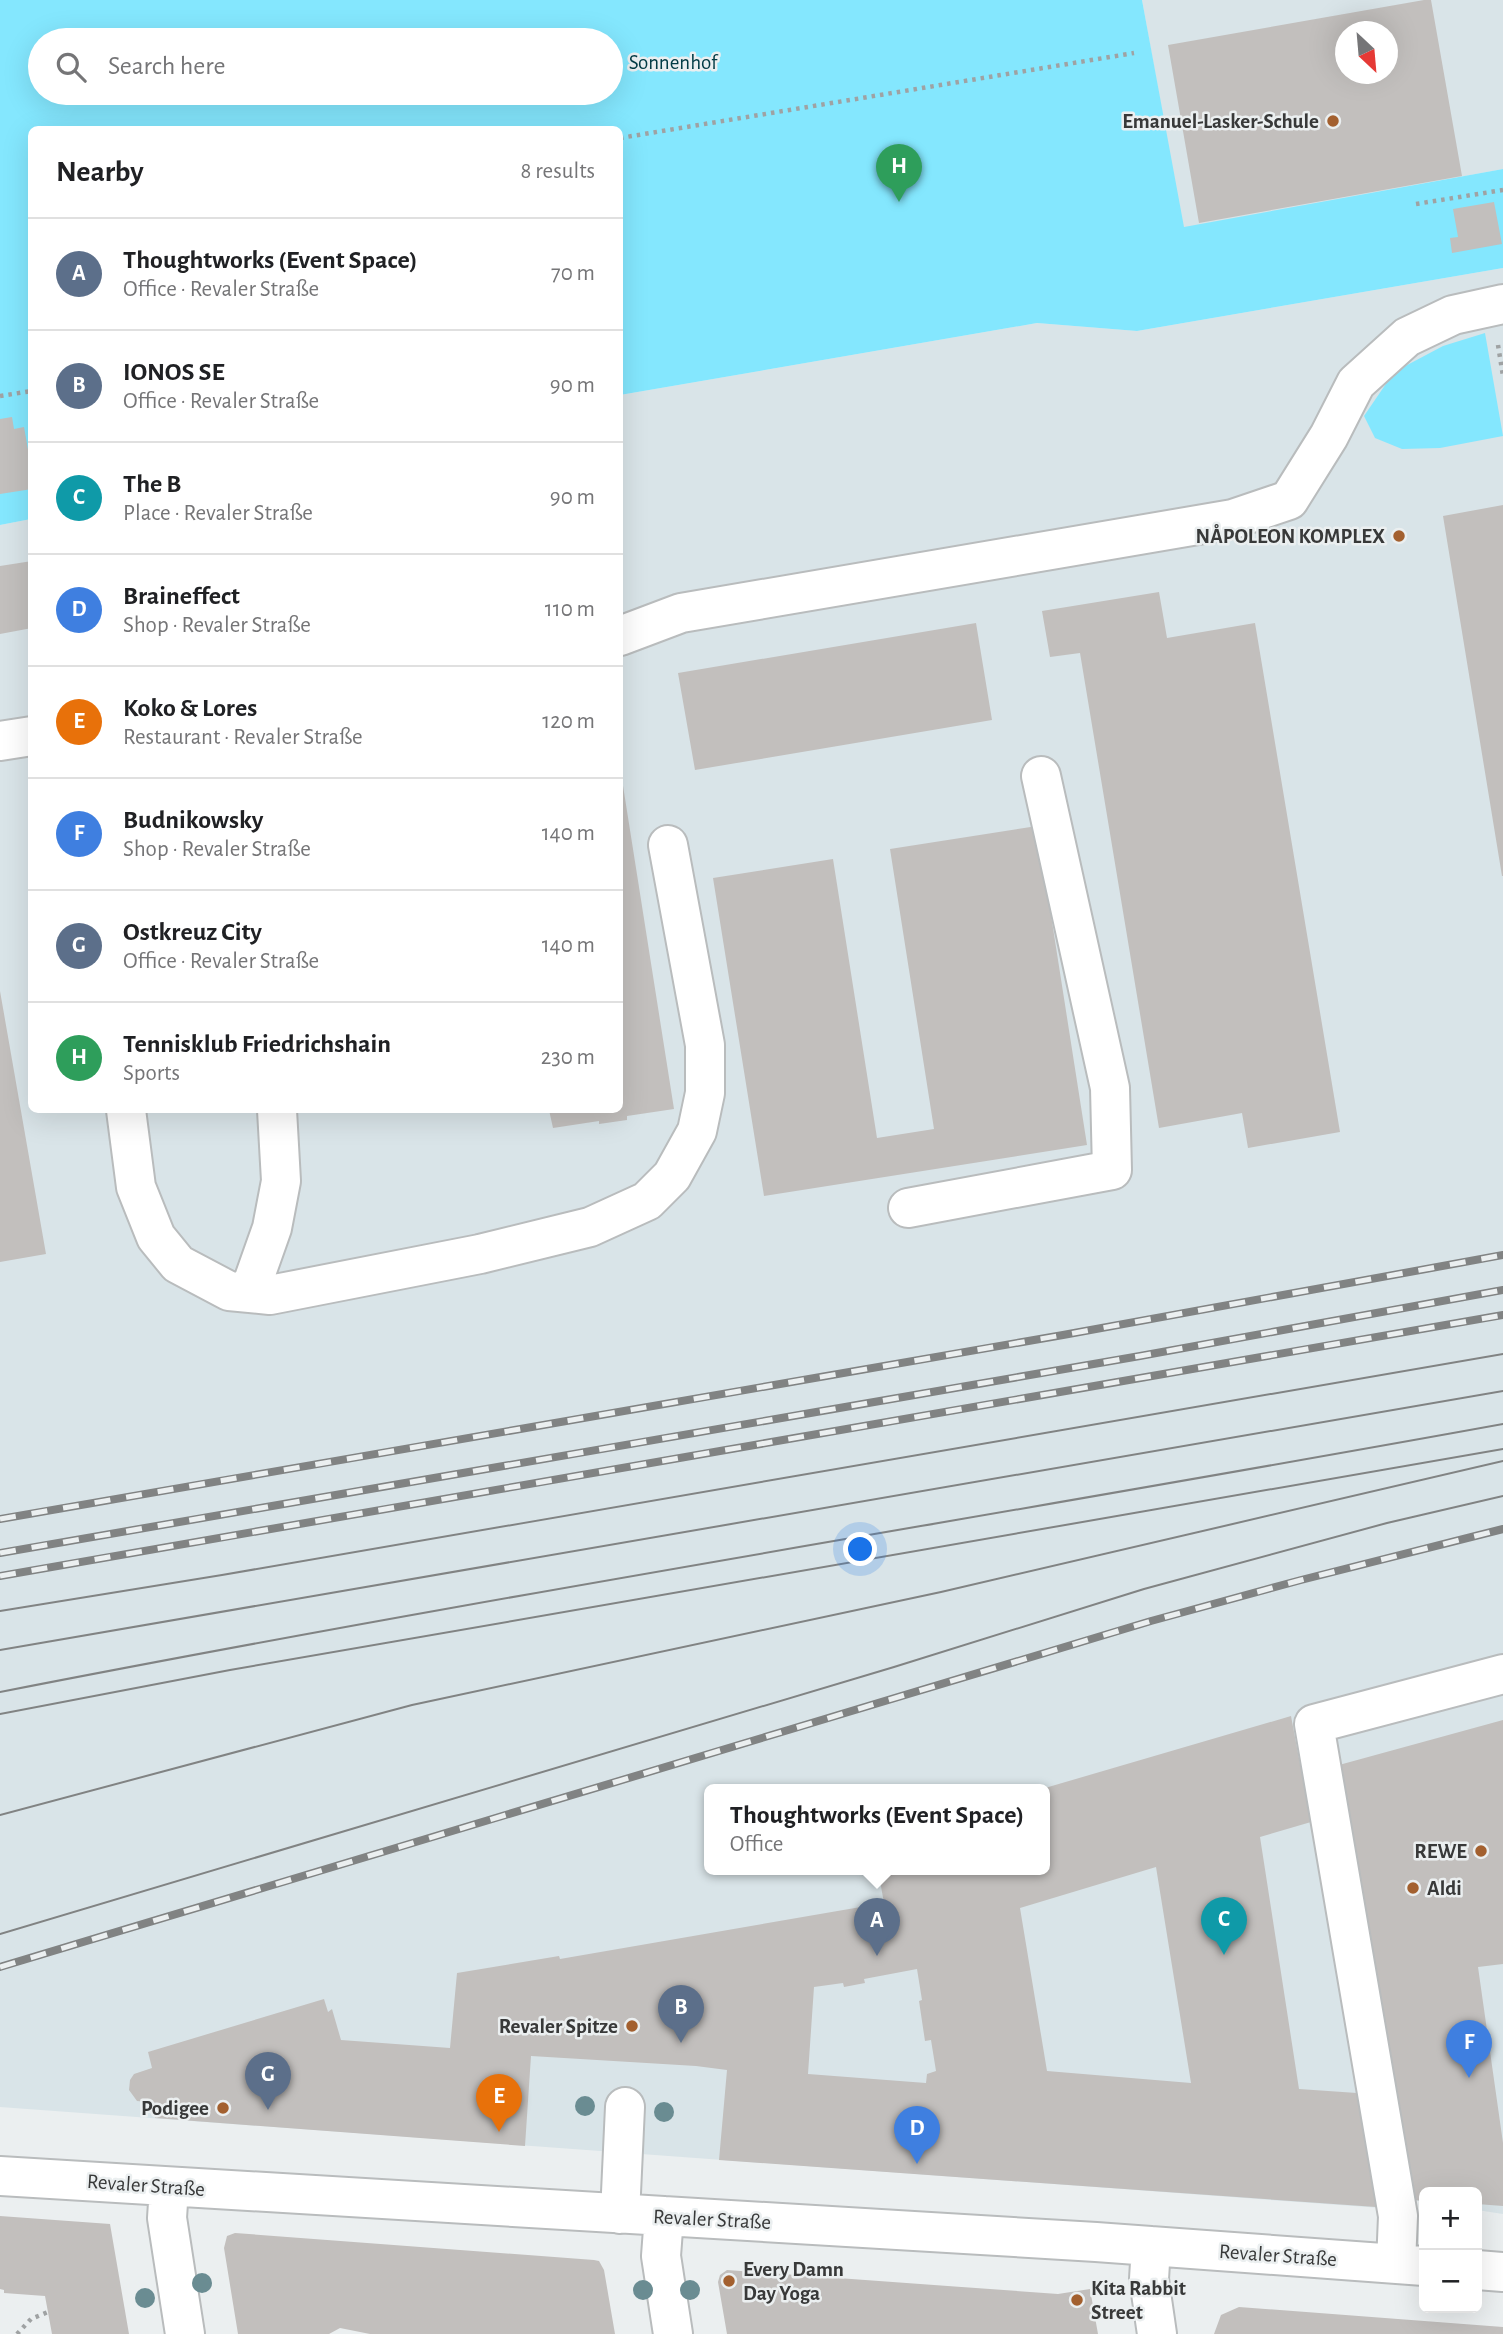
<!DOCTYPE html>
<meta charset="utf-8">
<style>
:root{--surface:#fff;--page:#f6f6f6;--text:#202124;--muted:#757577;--line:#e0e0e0;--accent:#a3602f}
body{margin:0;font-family:"Alegreya Sans",sans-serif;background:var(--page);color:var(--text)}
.controls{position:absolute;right:21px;bottom:21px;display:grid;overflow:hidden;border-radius:10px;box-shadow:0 7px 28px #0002}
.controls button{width:63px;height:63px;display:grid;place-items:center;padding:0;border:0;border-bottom:2px solid var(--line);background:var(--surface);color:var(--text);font:35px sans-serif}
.compass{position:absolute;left:1335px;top:21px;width:63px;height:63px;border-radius:50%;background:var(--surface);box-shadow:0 7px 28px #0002;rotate:154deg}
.you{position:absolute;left:861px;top:1550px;width:24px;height:24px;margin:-18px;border:5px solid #fff;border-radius:50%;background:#1a73e8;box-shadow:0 0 0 10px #1a73e833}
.badge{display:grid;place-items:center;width:46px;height:46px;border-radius:50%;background:var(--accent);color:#fff;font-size:23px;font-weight:700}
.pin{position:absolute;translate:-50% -58px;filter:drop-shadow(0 2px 4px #0008)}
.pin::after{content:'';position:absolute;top:37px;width:24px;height:21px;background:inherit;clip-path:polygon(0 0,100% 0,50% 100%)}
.popup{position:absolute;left:704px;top:1784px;width:346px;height:91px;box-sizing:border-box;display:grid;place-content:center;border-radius:10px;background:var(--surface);filter:drop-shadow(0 2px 5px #0005);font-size:23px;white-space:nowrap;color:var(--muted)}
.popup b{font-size:26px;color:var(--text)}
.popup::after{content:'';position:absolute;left:50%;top:100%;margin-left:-14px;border:14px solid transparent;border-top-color:var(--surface)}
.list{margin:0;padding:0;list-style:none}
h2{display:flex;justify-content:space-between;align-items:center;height:91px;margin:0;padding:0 28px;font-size:30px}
h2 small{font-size:23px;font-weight:400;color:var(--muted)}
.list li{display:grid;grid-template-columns:46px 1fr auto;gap:21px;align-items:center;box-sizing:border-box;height:112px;padding:0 28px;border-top:2px solid var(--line)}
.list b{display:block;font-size:26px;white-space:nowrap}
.list p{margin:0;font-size:23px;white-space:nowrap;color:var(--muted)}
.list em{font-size:23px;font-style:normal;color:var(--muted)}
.icon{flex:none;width:38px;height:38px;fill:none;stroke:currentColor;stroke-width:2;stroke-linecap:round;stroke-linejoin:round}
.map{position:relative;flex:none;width:1503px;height:2334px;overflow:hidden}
.search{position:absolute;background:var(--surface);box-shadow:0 7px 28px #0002;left:28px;top:28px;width:595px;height:77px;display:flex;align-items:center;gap:18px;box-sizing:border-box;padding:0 24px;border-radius:38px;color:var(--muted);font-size:26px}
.panel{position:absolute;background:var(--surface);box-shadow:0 7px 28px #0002;left:28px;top:126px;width:595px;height:987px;border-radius:10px}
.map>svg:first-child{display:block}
.built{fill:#d9e4e8;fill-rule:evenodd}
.green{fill:#84e7fe;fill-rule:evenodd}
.building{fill:#c2bfbd;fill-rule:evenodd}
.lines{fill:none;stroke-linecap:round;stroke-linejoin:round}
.minor-casing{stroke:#b9bcbd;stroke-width:42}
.path{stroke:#9fa2a3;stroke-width:4.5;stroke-dasharray:3.5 5;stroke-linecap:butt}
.minor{stroke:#fff;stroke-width:38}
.tram{stroke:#818383;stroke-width:2}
.rail-casing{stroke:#818383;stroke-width:8}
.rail{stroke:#ebeff0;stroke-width:5;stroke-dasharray:16;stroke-linecap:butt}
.tree{fill:#6a8c92}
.poi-dot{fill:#a3602f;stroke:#ebeff0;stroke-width:2.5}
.labels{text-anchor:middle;stroke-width:5;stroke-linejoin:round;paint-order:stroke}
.park-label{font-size:21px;fill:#013b45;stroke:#ebeff0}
.poi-label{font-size:21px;font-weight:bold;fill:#383939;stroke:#ebeff0;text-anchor:end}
.street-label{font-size:21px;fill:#383939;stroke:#ebeff0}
</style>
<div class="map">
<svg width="1503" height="2334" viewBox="0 0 1503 2334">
<rect width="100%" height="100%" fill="#ebeff0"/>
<path class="built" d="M1142,0H1503V169L1183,228ZM1346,32H1388V74H1346Z
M1503,268V2214L1477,2210V2192H1424V2202L1414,2200L1381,2208L0,2107V525L31,519L32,1110H620V395L1037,323L1137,331ZM709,1790H1045V1870H709Z"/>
<path class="green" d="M0,0H1142L1184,227L1503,169V268L1137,331L1037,323L620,395V130H32L31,519L0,525ZM40,40H611V93H40Z
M1485,333L1503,436L1440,448L1402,449L1375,438L1364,416L1394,372L1443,346Z"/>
<path class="building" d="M1424,0H1431L1462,176L1199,223L1168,45ZM1346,32H1388V74H1346Z
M1494,202L1502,244L1452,253L1450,238L1458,237L1453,209Z
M12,417L14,429L24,427L30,461H32V489L0,494V419Z
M1503,505V876H1502L1443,516Z
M32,561V628L0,634V566Z
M1159,592L1167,638L1255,623L1340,1132L1248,1148L1242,1113L1159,1128L1080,653L1050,657L1042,611Z
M976,623L992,720L695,770L678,673Z
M621,773L674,1109L627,1116V1120L599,1124V1121L553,1128L549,1110H620Z
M1037,826L1087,1145L764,1196L713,878L833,859L877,1138L934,1129L890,849Z
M0,991L46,1254L0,1262Z
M1291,1716L1311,1822L1260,1837L1299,2089L1357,2093L1376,2207L719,2160L727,2070L696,2066L531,2056L525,2146L155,2118L157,2103L137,2101L129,2090L130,2080L134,2074L152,2068L148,2052L324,1999L328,2012L332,2009L341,2040L450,2048L457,1973L559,1956L560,1959L884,1903L878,1870H1045V1788ZM1156,1867L1191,2083L1047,2071L1020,1908ZM917,1969L922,2000L919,2001L925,2041L931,2040L936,2071L927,2074L926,2083L808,2074L814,1987L843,1983L844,1987L865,1983L864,1979Z
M1503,1720V1964L1478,1967L1503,2143V2206L1477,2204V2192H1424V2201L1414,2200L1339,1765Z
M0,2216L110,2224L129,2334H52L45,2296L4,2293V2290L0,2289Z
M235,2233L594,2260L599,2261L604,2270L615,2334H370L340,2328L329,2334H238L224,2248L227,2236Z
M727,2270L1058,2294L1090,2289L1098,2334H727L718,2282L720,2275Z
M1239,2307L1503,2327V2334H1214L1221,2315Z"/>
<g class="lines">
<defs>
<path id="minor" d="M620,636L681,613L1233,519L1289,500L1329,436L1356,383L1407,337L1453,315L1503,304
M0,741L32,736
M126,1110L136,1187L156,1237L178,1264L229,1291L270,1295L480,1254L590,1227L647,1201L672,1176L697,1131L705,1093V1045L668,845
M908,1208L1112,1170L1110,1088L1041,776
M249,1293L272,1228L281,1181L277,1110
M0,2176L1096,2242L1424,2266
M169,2187L167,2218L185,2334
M620,2214L625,2107
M664,2216L661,2256L673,2334
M1151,2246L1149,2279L1157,2334
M1396,2264L1398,2216L1314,1724L1503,1674
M1477,2270L1503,2272"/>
</defs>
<use href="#minor" class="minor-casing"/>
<path class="path" d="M620,138L1134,53
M1416,204L1503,190
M1498,345L1503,376
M0,396L32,391
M17,2334L31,2319L48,2312"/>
<use href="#minor" class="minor"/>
<path class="tram" d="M0,1611L222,1575L1503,1354
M0,1650L1503,1391
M0,1692C500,1594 1002,1515 1503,1424
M0,1714L230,1670L1503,1449
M0,1815L412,1705L941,1592L1503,1461
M0,1934L894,1667L1144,1589L1387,1523L1503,1496"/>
<defs>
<path id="rail" d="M0,1519L1063,1335L1503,1255
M0,1553L1140,1356L1503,1290
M0,1576L1503,1315
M0,1967L1151,1621L1301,1580L1503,1529"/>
</defs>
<use href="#rail" class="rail-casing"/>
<use href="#rail" class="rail"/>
</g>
<g class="tree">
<circle cx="585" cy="2106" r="10"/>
<circle cx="664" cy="2112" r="10"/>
<circle cx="202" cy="2283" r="10"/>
<circle cx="643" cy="2290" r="10"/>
<circle cx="690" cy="2290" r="10"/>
<circle cx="145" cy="2298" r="10"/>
</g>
<g class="poi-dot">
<circle cx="1333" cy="121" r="7"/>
<circle cx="1399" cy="536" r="7"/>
<circle cx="1481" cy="1851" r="7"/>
<circle cx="1413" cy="1888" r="7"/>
<circle cx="632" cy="2026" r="7"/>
<circle cx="223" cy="2108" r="7"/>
<circle cx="729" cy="2281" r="7"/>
<circle cx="1077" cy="2300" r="7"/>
</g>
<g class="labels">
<g class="park-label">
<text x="673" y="69">Sonnenhof</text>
</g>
<g class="poi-label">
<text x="1319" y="128">Emanuel-Lasker-Schule</text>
<text x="1385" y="543">NÅPOLEON KOMPLEX</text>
<text x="1467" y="1858">REWE</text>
<text x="1427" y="1895" text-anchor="start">Aldi</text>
<text x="618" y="2033">Revaler Spitze</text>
<text x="209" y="2115">Podigee</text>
<text x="743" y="2276" text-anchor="start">Every Damn<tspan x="743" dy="24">Day Yoga</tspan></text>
<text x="1091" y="2295" text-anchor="start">Kita Rabbit<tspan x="1091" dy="24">Street</tspan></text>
</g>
<g class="street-label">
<text transform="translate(146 2185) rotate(4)" y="7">Revaler Straße</text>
<text transform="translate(712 2219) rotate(3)" y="7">Revaler Straße</text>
<text transform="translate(1278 2255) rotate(4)" y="7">Revaler Straße</text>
</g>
</g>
</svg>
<div class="controls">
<button>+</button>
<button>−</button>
</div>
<svg class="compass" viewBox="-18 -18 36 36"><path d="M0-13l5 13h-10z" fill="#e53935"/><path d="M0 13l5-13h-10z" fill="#757577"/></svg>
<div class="you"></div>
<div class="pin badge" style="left:877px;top:1956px;background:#5c6f8a">A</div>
<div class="popup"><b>Thoughtworks (Event Space)</b>Office</div>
<div class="pin badge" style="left:681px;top:2043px;background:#5c6f8a">B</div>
<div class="pin badge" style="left:1224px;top:1955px;background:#0f9aa8">C</div>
<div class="pin badge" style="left:917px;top:2164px;background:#3f7fe0">D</div>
<div class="pin badge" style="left:499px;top:2132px;background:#e8710a">E</div>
<div class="pin badge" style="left:1469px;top:2078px;background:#3f7fe0">F</div>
<div class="pin badge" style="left:268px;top:2110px;background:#5c6f8a">G</div>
<div class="pin badge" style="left:899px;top:202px;background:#2e9e5b">H</div>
<div class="search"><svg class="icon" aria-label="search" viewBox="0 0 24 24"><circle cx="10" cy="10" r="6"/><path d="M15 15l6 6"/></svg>Search here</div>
<section class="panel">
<h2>Nearby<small>8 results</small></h2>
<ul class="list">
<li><span class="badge" style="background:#5c6f8a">A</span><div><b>Thoughtworks (Event Space)</b><p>Office · Revaler Straße</p></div><em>70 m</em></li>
<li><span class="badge" style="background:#5c6f8a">B</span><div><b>IONOS SE</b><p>Office · Revaler Straße</p></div><em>90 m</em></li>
<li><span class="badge" style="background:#0f9aa8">C</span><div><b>The B</b><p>Place · Revaler Straße</p></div><em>90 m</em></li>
<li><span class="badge" style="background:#3f7fe0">D</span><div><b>Braineffect</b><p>Shop · Revaler Straße</p></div><em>110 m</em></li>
<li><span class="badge" style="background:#e8710a">E</span><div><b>Koko &amp; Lores</b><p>Restaurant · Revaler Straße</p></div><em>120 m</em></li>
<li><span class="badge" style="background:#3f7fe0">F</span><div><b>Budnikowsky</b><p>Shop · Revaler Straße</p></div><em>140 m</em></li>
<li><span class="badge" style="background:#5c6f8a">G</span><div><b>Ostkreuz City</b><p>Office · Revaler Straße</p></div><em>140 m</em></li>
<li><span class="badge" style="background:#2e9e5b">H</span><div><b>Tennisklub Friedrichshain</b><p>Sports</p></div><em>230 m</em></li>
</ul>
</section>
</div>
